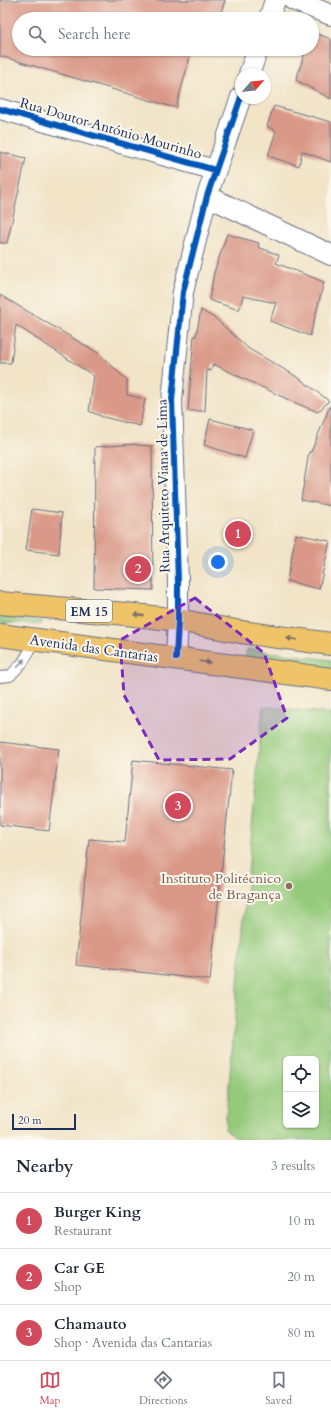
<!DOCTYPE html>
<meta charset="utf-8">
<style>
:root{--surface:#fff;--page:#f6f6f7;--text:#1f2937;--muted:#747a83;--line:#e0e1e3;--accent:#d1495b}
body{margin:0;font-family:Cardo,serif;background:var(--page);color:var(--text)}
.controls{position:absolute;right:12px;bottom:12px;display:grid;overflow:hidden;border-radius:6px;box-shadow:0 1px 3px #0004}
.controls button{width:36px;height:36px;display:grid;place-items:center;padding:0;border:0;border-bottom:1px solid var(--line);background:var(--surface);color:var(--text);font:20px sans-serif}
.compass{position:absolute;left:235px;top:68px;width:36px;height:36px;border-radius:50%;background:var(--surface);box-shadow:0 1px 3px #0004;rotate:62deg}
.scale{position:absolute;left:12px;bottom:10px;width:64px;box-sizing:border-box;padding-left:4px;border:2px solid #1b2f5e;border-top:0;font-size:11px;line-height:14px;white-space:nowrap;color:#1b2f5e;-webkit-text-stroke:3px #fbf7ec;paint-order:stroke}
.you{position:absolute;left:218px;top:562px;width:14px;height:14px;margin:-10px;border:3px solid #fff;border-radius:50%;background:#1a73e8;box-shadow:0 0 0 6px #1a73e833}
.badge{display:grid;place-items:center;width:26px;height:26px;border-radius:50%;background:var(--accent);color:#fff;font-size:13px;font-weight:700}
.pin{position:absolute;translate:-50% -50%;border:2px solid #fff;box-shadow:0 1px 4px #0006}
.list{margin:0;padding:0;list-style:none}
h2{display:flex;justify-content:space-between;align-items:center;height:52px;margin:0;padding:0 16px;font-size:17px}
h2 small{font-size:13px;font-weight:400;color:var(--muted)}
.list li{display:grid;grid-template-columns:26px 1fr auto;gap:12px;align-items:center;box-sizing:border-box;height:56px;padding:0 16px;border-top:1px solid var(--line)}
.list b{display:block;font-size:15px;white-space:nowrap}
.list p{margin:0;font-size:13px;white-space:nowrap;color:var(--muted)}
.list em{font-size:13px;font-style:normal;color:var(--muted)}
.icon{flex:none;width:22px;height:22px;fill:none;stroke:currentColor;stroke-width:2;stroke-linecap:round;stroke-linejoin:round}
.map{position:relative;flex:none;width:331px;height:1140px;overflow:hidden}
.search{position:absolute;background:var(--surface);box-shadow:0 1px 3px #0004;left:12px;right:12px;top:12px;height:44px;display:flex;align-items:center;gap:10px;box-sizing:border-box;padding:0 14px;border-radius:22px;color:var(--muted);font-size:15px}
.sheet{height:220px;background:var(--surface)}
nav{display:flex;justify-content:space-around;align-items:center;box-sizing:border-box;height:56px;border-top:1px solid var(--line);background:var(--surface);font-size:11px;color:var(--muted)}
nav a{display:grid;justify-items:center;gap:2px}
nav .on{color:var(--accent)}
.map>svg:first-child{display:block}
.green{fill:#95ca7b;stroke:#587c6c;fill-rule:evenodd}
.building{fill:#da9988}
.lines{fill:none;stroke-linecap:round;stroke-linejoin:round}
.service-casing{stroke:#666e83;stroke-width:12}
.minor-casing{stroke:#666e83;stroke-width:22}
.primary-casing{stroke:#666e83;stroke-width:24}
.service{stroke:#fff;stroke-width:10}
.minor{stroke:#fff;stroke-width:20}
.primary{stroke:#efc469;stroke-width:22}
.cycleway-casing{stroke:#fbf7ec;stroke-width:8}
.cycleway{stroke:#0057b8;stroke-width:6}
.oneway{fill:#7a7263}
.oneway2{fill:#8d97ae}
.marked{fill:#7b2cbf;fill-opacity:0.2;stroke:#7b2cbf;stroke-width:3;stroke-dasharray:8 5;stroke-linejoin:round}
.education-dot{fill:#8d6e63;stroke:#fbf7ec;stroke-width:1.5}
.labels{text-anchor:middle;stroke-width:4;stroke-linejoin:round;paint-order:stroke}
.shield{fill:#fbf7ec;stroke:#5e6b89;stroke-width:1}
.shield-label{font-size:13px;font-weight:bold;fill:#1b2f5e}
.street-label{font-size:14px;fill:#1b2f5e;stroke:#fbf7ec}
.education-label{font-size:14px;fill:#785e54;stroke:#fbf7ec;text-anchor:end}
</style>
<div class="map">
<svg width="331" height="1140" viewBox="0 0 331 1140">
<rect width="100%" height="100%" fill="#fbf7ec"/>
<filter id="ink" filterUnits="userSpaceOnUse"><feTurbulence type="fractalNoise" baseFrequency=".025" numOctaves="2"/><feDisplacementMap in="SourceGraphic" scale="8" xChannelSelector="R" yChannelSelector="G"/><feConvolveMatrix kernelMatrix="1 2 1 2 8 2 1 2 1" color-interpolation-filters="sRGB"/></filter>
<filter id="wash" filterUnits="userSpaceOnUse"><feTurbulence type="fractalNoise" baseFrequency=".012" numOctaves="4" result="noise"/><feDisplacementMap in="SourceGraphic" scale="16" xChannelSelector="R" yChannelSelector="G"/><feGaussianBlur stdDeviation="0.9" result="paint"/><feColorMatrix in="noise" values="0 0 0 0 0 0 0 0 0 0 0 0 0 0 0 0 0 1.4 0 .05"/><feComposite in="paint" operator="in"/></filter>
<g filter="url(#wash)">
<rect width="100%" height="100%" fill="#f1e4c7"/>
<path class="green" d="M0,616L41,621V624L0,623Z
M247,649L331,660V669L245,657Z
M263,706L331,714V1140H236L225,1129ZM286,1059H316V1125H286Z"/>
<g id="blocks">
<path class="building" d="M0,0H225L219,19H19V49H192L176,108L0,56Z
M312,32L331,39V99L296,80L306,49H312Z
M274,106L331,122V162L302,151L299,166L268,156L276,131L267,126Z
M0,152L26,158L7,243H0Z
M227,234L259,243L258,247L279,255L276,263L324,282L310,336L270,321L276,303L243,296L239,310L209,300L214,273Z
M0,295L98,353L127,380V395L145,399L140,426L103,417L89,411L94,376L16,325L11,363H0Z
M201,310L216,319L249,349L299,378L329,401L318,412L291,401L213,364L211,371L207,370L205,411H188L194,336H196Z
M331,404V506L301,500L309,452H311Z
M210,419L253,430L245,458L204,445Z
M137,444L136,445L152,446L153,590L94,588L95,447Z
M32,509L62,513L59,554L26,550Z
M296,534L330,541L319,589L287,581Z
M0,742L59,749L49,831L0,825Z
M133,760L232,770L210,980L76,965L89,839L125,842Z"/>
</g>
</g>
<g filter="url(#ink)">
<use href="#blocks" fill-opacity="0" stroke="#666e83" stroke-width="1"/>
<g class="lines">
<defs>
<path id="service" d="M0,677L10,676L23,662L36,640"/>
<path id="minor" d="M293,0L331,15
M269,19L275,0
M249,74L258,49
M0,109L215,170
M207,196L331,255
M176,658L178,620V581L172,400L183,292L207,196L241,97"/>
<path id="primary" d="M0,603L126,614L178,620L241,632L331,644
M0,635L331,679"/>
</defs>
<use href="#service" class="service-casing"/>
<use href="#minor" class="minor-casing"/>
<use href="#primary" class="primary-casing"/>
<use href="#service" class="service"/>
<use href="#minor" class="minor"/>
<use href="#primary" class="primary"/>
<defs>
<path id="cycleway" d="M0,109L215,170
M176,658L178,620V581L172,400L183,292L207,196L241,97"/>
</defs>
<use href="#cycleway" class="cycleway-casing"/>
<use href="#cycleway" class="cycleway"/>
</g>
<defs><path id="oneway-solid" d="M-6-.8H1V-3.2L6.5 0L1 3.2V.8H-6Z"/></defs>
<g class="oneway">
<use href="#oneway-solid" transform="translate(139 615) rotate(-173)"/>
<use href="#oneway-solid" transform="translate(292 639) rotate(-172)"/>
<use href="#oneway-solid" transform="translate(205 662) rotate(7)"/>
</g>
<use class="oneway2" href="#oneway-solid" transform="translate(21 663) rotate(-52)"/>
</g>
<path class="marked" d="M195,598L264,653L287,718L230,759L159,760L124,695L120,640Z"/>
<circle class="education-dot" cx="289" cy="886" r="4"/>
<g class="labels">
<rect class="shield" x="66" y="600" width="46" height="22" rx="3"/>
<g class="shield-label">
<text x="89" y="616">EM 15</text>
</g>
<g class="street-label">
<text transform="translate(111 128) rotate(16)" y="5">Rua Doutor António Mourinho</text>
<text transform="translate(163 486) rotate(-91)" y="5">Rua Arquiteto Viana de Lima</text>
<text transform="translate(94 648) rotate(8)" y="5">Avenida das Cantarias</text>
</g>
<g class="education-label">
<text x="281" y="883">Instituto Politécnico<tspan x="281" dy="16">de Bragança</tspan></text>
</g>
</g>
</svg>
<div class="controls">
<button><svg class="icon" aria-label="locate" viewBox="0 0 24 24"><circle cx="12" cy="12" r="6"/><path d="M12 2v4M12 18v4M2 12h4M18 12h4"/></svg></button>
<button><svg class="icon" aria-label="layers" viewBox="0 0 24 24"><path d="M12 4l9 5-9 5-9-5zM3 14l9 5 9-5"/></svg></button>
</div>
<svg class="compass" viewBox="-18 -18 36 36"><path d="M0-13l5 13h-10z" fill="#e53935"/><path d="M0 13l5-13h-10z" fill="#747a83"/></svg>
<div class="scale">20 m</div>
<div class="you"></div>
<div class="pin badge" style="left:238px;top:534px">1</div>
<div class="pin badge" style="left:138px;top:569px">2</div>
<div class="pin badge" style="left:178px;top:806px">3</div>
<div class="search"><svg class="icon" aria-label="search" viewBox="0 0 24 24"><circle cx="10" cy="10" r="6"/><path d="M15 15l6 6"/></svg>Search here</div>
</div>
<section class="sheet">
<h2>Nearby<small>3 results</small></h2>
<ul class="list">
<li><span class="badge">1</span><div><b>Burger King</b><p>Restaurant</p></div><em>10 m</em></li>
<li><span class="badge">2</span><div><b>Car GE</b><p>Shop</p></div><em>20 m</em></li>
<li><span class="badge">3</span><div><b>Chamauto</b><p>Shop · Avenida das Cantarias</p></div><em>80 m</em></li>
</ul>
</section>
<nav>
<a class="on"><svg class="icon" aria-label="map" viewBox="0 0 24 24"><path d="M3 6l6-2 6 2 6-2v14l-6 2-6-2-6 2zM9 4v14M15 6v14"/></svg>Map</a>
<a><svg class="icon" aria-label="directions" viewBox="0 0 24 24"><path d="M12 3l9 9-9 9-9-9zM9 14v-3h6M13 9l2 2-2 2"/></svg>Directions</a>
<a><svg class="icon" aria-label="saved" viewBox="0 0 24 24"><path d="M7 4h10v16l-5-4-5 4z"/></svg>Saved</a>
</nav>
